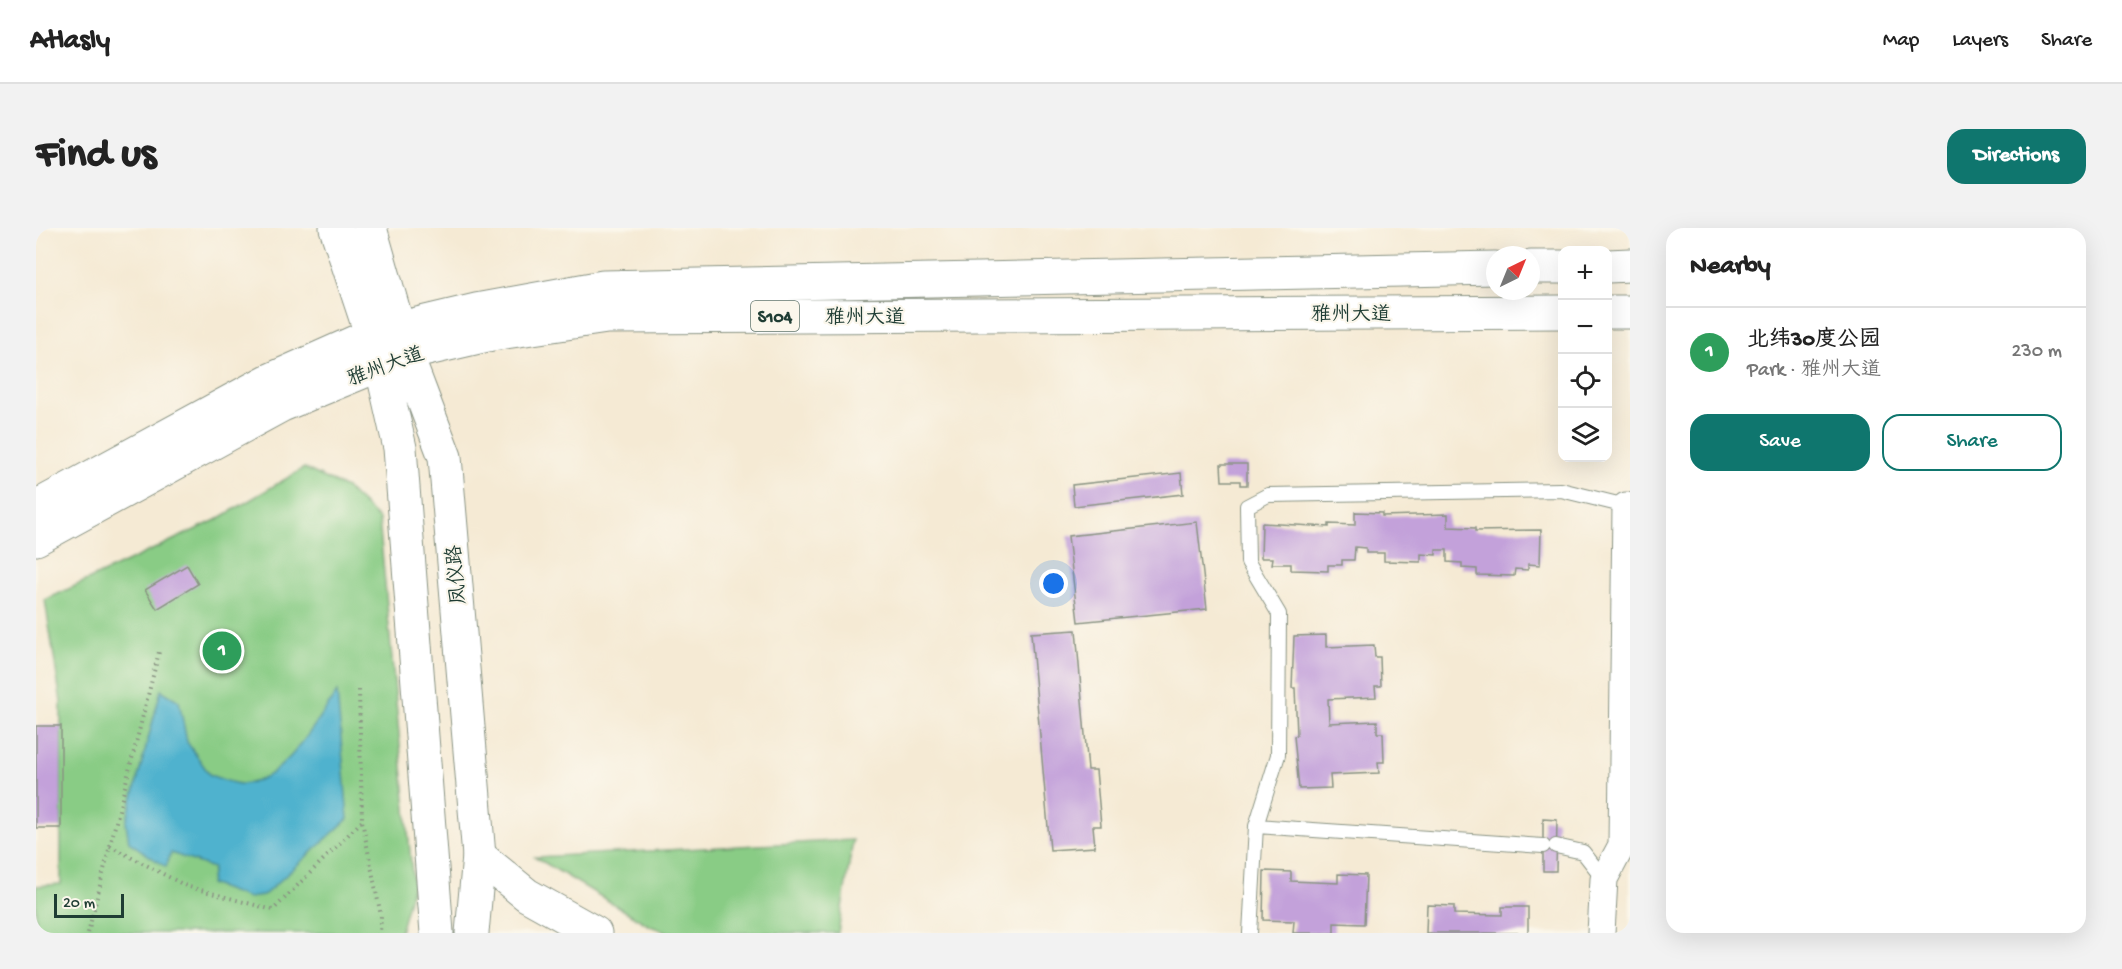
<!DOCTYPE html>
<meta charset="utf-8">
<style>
:root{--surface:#fff;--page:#f2f2f2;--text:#222;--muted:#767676;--line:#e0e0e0;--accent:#0f766e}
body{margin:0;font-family:"Gochi Hand","LXGW WenKai TC",sans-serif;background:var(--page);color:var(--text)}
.controls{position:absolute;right:18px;top:18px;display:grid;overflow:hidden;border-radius:12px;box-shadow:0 6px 24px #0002}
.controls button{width:54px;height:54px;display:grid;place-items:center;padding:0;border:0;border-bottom:2px solid var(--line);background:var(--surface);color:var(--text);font:30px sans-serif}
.compass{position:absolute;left:1450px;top:18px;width:54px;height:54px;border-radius:50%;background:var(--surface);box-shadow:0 6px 24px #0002;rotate:43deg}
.scale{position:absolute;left:18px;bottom:15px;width:70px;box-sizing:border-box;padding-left:6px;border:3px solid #1f3d34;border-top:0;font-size:16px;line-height:21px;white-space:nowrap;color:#1f3d34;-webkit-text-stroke:4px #fbf7ec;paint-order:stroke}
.you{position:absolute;left:1018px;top:356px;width:21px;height:21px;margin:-15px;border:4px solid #fff;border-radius:50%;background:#1a73e8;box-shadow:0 0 0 9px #1a73e833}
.badge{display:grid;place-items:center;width:39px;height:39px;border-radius:50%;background:var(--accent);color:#fff;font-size:20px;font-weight:700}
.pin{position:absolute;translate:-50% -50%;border:3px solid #fff;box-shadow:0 2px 6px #0006}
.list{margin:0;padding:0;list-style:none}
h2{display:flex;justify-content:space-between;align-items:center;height:78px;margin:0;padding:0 24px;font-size:26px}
h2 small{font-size:20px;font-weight:400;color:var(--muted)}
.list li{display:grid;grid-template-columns:39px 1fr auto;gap:18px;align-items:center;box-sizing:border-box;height:90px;padding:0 24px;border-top:2px solid var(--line)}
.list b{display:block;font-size:22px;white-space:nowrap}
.list p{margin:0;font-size:20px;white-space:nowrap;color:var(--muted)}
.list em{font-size:20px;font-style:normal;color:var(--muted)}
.actions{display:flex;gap:12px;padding:18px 24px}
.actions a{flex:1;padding:14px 0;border:2px solid var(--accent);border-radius:18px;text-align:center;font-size:21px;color:var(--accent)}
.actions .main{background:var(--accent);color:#fff}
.icon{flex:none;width:33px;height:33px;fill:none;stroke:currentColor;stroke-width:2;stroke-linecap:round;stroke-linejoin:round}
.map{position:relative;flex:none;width:1594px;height:705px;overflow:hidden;border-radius:18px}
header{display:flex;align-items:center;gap:36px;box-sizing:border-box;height:84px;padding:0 30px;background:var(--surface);border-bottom:2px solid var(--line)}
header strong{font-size:28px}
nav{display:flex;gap:33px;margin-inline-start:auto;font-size:21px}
.intro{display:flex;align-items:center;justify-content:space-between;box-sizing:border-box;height:144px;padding:0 36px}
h1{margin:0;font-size:42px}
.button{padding:15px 27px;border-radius:18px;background:var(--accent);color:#fff;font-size:21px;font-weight:700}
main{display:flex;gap:36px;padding:0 36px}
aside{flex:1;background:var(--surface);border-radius:18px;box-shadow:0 6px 24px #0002}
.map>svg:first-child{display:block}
.green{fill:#89cc85;stroke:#54845c;stroke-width:1.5}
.water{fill:#4fb2ce;stroke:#377881;stroke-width:1.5}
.building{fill:#c3a1da}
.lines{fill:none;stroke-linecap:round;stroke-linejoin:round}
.lane-casing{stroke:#8a9484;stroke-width:16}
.street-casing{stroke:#8a9484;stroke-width:29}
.secondary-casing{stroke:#8a9484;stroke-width:35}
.primary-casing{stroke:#8a9484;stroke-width:35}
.path{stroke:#8a9484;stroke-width:4;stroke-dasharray:1.5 4.5;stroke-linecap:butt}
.lane{stroke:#fff;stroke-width:14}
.street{stroke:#fff;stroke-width:27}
.secondary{stroke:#fff;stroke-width:33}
.primary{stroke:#fff;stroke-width:33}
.labels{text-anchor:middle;stroke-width:4.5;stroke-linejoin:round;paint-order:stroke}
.shield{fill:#fbf7ec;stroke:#61756b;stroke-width:1.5}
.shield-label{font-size:18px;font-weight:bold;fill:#1f3d34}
.street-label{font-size:20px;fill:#1f3d34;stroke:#fbf7ec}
</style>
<header>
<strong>Atlasly</strong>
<nav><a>Map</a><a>Layers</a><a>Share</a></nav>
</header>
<div class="intro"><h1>Find us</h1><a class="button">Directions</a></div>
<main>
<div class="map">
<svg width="1594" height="705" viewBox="0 0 1594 705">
<rect width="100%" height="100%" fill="#fbf7ec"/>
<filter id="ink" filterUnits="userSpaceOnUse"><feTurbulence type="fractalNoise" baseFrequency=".0167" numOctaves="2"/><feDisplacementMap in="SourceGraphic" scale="12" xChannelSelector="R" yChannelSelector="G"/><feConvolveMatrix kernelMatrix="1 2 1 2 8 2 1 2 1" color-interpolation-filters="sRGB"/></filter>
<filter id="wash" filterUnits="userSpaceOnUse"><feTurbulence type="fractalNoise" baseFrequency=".008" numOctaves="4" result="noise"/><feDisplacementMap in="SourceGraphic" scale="24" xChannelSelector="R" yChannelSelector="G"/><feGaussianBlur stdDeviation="1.35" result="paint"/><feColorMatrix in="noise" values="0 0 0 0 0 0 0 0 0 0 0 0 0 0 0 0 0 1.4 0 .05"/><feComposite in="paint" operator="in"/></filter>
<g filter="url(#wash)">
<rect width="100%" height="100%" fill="#f5ead4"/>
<path class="green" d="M268,240L310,260L343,291L377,656L364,705H0V658L25,656V474L9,372L182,291Z
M817,612L802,705H634L614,698L499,629Z"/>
<path class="water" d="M125,462L143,473L151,514L174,547C183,550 196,556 206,556C247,555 280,494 301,464L312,591L227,668L212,670L174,656L177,640L135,625L130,639L93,614L90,595Z"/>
<g id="blocks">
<path class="building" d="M1185,236H1211V257H1204V253H1186Z
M1145,245L1147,266L1038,278L1036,257Z
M1319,284L1346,285V288L1412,286V299L1439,300V303L1505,302L1504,337L1492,336V342L1479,341L1478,348L1441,347V341L1426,340V335L1411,334V322H1400V327L1385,326V334L1348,333V325H1330V320L1319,319L1318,332H1306V337H1292V343L1255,342V336H1236L1237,330H1225L1226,295L1293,299V296L1319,297Z
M1161,294L1171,381L1042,394L1032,308Z
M151,337L162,356L121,381L109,362Z
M1040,402L1052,542H1060L1065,598H1057L1059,619L1014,622L995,405Z
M1290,407V419L1338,417L1339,429H1344L1345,458H1339L1340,469L1292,471L1293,495L1341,493V505H1347L1348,534H1342L1343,545L1294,547L1295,560L1263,561L1258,508L1261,507L1259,460H1256L1258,408Z
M0,498H25V600H0Z
M1507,591L1521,592L1520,643H1507Z
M1228,643L1255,644V653L1302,655V646L1330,647L1328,696L1298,695V705H1257L1258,693L1227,692Z
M1391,677L1418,678V686L1466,687V679H1492V705H1390Z"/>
</g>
</g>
<g filter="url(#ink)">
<use href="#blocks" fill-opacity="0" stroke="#8a9484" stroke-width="1.5"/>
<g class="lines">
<defs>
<path id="lane" d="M1220,598L1507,618
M1520,618L1547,624L1568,651
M1214,705L1220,598L1242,527L1243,386L1212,334L1211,278L1232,267L1525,262L1590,278"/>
<path id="street" d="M1565,705L1568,651L1586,617L1590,278"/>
<path id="secondary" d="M300,0L345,136L364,220L401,705
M334,0L370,126L409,229L443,628L436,705"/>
<path id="primary" d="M1572,38L1594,37
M1495,39H1526
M1572,84H1594
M0,279L232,153L335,107L440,82L567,59L1459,40
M0,311L246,177L370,126L456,106L571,89L1526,84
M443,628L491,667L559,705"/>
</defs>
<use href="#lane" class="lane-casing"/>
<use href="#street" class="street-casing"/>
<use href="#secondary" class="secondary-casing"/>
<use href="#primary" class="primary-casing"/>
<path class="path" d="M323,462L326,593L345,688L344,705
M74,618L150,658L237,682L326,593
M52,705L124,420"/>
<use href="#lane" class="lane"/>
<use href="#street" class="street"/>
<use href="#secondary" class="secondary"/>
<use href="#primary" class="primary"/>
</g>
</g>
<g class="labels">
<rect class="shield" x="715" y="73" width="48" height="30" rx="4.5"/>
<g class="shield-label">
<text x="739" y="94">S104</text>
</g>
<g class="street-label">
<text x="1315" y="92">雅州大道</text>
<text x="829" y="95">雅州大道</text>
<text transform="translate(349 137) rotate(-20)" y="7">雅州大道</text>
<text transform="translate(419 347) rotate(-95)" y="7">凤仪路</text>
</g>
</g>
</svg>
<div class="controls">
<button>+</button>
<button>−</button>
<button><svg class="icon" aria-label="locate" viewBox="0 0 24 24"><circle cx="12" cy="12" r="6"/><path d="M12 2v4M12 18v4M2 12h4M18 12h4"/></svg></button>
<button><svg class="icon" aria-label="layers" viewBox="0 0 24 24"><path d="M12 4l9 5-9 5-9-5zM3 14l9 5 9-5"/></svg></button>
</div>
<svg class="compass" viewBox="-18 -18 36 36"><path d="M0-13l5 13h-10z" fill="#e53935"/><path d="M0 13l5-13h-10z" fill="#767676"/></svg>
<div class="scale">20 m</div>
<div class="you"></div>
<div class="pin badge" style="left:186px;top:423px;background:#2e9e5b">1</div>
</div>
<aside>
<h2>Nearby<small></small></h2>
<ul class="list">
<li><span class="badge" style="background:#2e9e5b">1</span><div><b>北纬30度公园</b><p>Park · 雅州大道</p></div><em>230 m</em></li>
</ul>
<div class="actions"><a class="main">Save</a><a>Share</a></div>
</aside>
</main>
